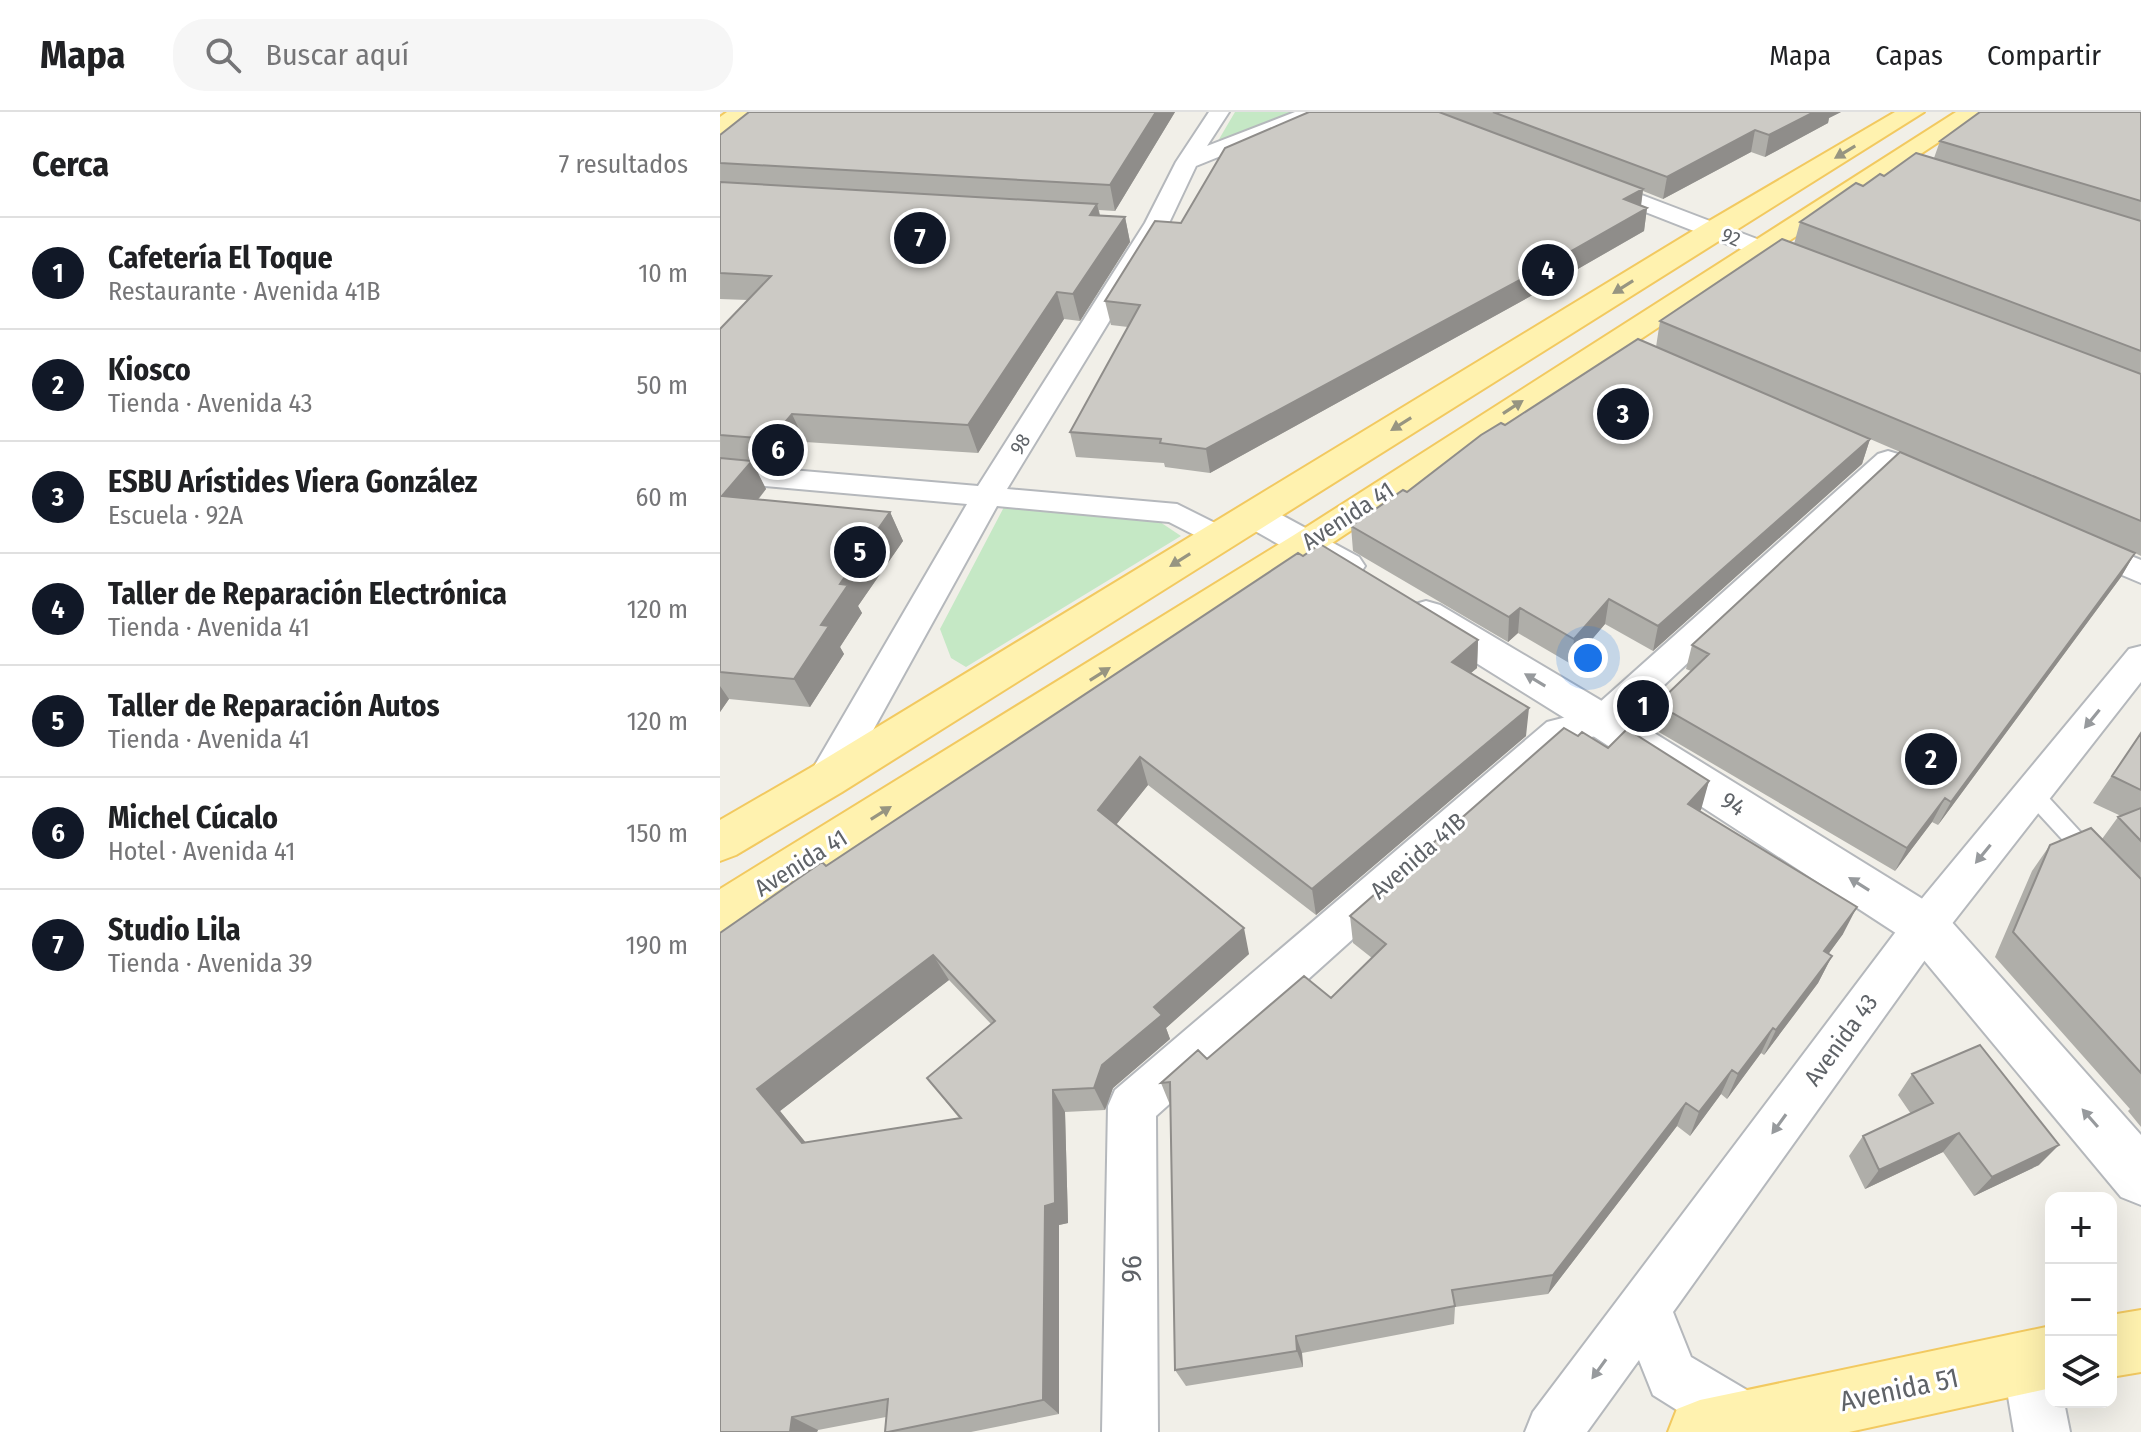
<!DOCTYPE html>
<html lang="es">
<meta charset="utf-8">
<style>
:root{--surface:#fff;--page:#f6f6f6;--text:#202124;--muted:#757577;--line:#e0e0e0;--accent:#111827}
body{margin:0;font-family:"Fira Sans Condensed",sans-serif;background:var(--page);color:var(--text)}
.controls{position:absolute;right:24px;bottom:24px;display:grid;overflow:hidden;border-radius:16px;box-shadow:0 8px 32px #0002}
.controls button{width:72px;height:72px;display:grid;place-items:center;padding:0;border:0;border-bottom:2px solid var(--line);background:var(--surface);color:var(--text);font:40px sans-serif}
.you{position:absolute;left:868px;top:546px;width:28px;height:28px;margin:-20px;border:6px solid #fff;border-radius:50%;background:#1a73e8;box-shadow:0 0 0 12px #1a73e833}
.badge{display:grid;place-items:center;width:52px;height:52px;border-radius:50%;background:var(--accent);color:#fff;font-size:26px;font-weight:700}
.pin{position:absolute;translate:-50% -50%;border:4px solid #fff;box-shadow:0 2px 8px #0006}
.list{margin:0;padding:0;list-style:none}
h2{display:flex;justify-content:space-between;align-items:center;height:104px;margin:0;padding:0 32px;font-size:34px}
h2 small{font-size:26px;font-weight:400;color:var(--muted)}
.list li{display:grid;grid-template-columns:52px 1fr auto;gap:24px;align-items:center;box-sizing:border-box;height:112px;padding:0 32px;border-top:2px solid var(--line)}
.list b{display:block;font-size:30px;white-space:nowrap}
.list p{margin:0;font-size:26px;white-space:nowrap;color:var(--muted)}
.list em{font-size:26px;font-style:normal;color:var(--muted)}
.icon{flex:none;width:44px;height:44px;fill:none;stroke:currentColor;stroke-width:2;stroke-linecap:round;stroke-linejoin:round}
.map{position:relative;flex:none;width:1421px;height:1320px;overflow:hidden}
header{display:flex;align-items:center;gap:48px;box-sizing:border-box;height:112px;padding:0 40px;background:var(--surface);border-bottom:2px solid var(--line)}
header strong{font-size:38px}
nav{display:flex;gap:44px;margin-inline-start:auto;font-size:28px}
.search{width:560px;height:72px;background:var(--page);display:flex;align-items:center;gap:20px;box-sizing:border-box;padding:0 28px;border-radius:32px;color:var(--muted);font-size:30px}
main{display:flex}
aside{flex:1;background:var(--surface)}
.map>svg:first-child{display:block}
.green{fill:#c5e8c5}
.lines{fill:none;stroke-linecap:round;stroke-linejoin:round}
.service-casing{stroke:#b5b8bc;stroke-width:4}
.minor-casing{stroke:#b5b8bc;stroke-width:4}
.tertiary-casing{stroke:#b5b8bc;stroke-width:4}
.primary-casing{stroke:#f2c960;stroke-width:4}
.service{fill:#fff;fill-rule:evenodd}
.minor{fill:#fff;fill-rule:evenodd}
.tertiary{fill:#fff;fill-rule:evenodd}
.primary{fill:#fff2af;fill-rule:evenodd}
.wall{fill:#afaea9;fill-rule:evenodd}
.shaded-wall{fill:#8f8d8a}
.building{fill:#cccac5;stroke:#8f8d8a;stroke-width:2;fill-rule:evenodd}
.oneway{fill:#979581}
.oneway2{fill:#979a9d}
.labels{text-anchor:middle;stroke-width:6;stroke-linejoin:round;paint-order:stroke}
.far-street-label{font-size:20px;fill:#5f6368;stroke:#fff}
.street-label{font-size:24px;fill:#5f6368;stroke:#fff}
.near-street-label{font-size:28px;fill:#5f6368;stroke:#fff}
</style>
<header>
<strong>Mapa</strong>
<div class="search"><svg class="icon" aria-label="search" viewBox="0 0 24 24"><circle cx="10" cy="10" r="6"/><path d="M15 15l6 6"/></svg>Buscar aquí</div>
<nav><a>Mapa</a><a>Capas</a><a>Compartir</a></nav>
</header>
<main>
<aside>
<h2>Cerca<small>7 resultados</small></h2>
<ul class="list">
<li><span class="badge">1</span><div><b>Cafetería El Toque</b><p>Restaurante · Avenida 41B</p></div><em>10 m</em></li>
<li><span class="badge">2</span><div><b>Kiosco</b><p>Tienda · Avenida 43</p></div><em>50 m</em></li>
<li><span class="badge">3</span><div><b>ESBU Arístides Viera González</b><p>Escuela · 92A</p></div><em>60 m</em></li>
<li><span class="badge">4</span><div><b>Taller de Reparación Electrónica</b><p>Tienda · Avenida 41</p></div><em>120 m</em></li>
<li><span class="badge">5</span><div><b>Taller de Reparación Autos</b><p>Tienda · Avenida 41</p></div><em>120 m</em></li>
<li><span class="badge">6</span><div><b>Michel Cúcalo</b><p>Hotel · Avenida 41</p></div><em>150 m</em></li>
<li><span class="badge">7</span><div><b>Studio Lila</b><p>Tienda · Avenida 39</p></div><em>190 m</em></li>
</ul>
</aside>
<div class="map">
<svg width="1421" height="1320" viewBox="0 0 1421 1320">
<rect width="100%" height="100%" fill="#f1efe8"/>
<path class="green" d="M515,0H573L495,34Z
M284,395L437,408L461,424L246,555L231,546L220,517Z"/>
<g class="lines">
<defs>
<path id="service" d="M1312,673L1319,675L1376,737L1380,743L1376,749L1369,752L1362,749L1305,687L1302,681L1305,675Z"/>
<path id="minor" d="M489,0H509L487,34L575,0H603L600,4L476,54L449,111L287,377L457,392L509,418L514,425L509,432L498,435L449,410L277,394L120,678L106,683L92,678L87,668L92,658L247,392L0,370V352L258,374L425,111L456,50Z
M872,64L1084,145L1087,150L1084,155H1066L864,76L861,71Z
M1168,339L1178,342L1183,348L1178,354L895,619L852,630L436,1004L438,1320H382L388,994L395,978L827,610L870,599L1158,342Z
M1361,424L1421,448V471L1350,441L1345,434L1350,427Z
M1421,534V570L1220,827L953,1200L971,1245L1047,1290L1055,1310L1051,1320H992L933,1283L919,1248L867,1320H805L813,1300L1190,801L1409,537Z
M1309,1222L1328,1230L1331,1237V1290H1344L1350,1320H1294L1282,1249L1290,1230Z"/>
<path id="tertiary" d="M534,392L547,395L639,445L645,454L639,463L626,466L613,463L521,411L516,403L521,395Z
M706,489L720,493L897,598L1222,799L1421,1023V1093L1401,1085L1188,829L867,620L692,511L686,502L692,493Z"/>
<path id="primary" d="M7,0H33L8,22L0,24V5Z
M1175,0H1204L122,680L16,743L0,749V708L90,656L984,112Z
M1236,0H1264L600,439L17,816L0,822V777L574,423Z
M1421,1198V1260L1391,1265V1203Z
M1331,1214V1276L1129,1320H948L957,1297L980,1288Z"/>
</defs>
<use href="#service" class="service-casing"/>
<use href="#minor" class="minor-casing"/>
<use href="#tertiary" class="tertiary-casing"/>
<use href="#primary" class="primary-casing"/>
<use href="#service" class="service"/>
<use href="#minor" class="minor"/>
<use href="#tertiary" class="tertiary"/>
<use href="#primary" class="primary"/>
</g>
<path class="wall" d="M455,0L395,99L379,98L380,103L405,105L410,130L360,209L344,207L258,341L85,330L65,354L33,352L46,377L38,388L170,400L183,429L138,494L142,501L120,535L124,542L90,595L9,587L0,600V217L28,188L0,187V23Z
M589,0H1121L1109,6L1108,11L1045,45L1031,40L943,87L923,79L921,94L927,96L924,119L809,185L490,361L445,355L444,351L356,345L350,320L408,215L391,213L385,189L461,111Z
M1421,0V444L1415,441L1401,465L1218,713L1212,710L1175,759L932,616L937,592L971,559L966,557L972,533L1327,403L1150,327L1142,352L933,539L885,512L851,552L798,521L788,530L633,439L631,414L687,380L785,313L936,235L940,209L1074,132L1080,110L1143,74L1164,64L1214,46L1220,29Z
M758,528L757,556L751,561L806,624L596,803L428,673L396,713L529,842L446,916L450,927L393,976L385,998L345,1000L348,1111L339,1113V1302L251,1320H165L166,1305L98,1318L97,1320H0V821L106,754ZM229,868L271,912L207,966L239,1006L86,1031L60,999Z
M1421,621V1015L1408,999L1410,997L1275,845L1312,759L1330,733L1382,727L1398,705L1401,704L1373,691Z
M858,624L989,669L979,699L1123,822L1108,842L1112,844L1098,871L1044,943L1041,941L1007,987L1001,982L970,1024L957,1014L828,1182L735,1195L734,1212L582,1241L583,1255L466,1274L455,1258L450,993L441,971L611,886L652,846L633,831L630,804Z
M1192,962L1319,1053L1254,1084L1223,1040L1145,1077L1129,1044L1143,1024L1191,1002L1178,983Z"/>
<path class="shaded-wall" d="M436,0H455L395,99L390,73Z
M1094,0H1121L1109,6L1108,11L1045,45L1049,23Z
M1035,18L1031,40L943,87L947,65Z
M923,77L920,100L904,87Z
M377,92L383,118L370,103Z
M927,96L924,119L809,185L490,361L486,337Z
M405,105L410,130L360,209L353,182Z
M337,180L344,207L258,341L248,313Z
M72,302L85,330L65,354L51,327Z
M1150,327L1142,352L933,539L938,514Z
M32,349L46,377L18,412L2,384Z
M170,400L183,429L138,494L142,501L120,535L124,542L90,595L74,567L101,513L120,472Z
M1415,441L1401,465L1218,713L1231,690Z
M889,487L885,512L851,552L854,527Z
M800,496L798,521L788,530L789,505Z
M758,528L757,556L731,577L732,550Z
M0,574L9,587L0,600Z
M809,596L806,624L596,803L592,777Z
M420,645L428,673L387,724L378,698Z
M989,669L981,698L960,721L968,692Z
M1225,686L1212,710L1175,759L1187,736Z
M1137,795L1123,822L1091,866L1104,839Z
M524,816L529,842L446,916L450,927L393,976L385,998L374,976L382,953L434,895Z
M213,843L229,868L60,999L104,1053L82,1031L37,977Z
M1112,844L1098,871L1044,943L1056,918Z
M1053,916L1041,941L1007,987L1018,962Z
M1012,958L1001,982L970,1024L979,1000Z
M333,978L345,1000L348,1111L339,1113V1302L323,1288L325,1094Z
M966,991L957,1014L828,1182L833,1163Z
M1239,1021L1223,1040L1145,1077L1159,1058Z
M1339,1033L1319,1053L1254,1084L1272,1065Z
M576,1224L582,1241L583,1255L577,1239Z
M72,1305L98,1318L97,1320H70Z"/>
<path class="building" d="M29,0H436L390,73L0,51V23Z
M589,0H719L923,77L904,87L927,96L811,162L486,337L440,331L441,327L350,320L420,193L385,189L435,109L461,111L505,36Z
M773,0H1094L1049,23L1035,18L947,65Z
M1260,0H1421V89L1220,29Z
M1196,41L1421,109V239L1080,110L1136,71L1143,74L1160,62L1164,64Z
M0,70L377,92L370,103L405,105L353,182L337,180L248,313L72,302L51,327L0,323V217L51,164L0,161Z
M1062,127L1421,262V409L940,209Z
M918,227L1150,327L938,514L889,487L854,527L800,496L789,505L631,414L683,378L687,380L761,323L781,311L785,313Z
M1180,340L1415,441L1231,690L1225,686L1187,736L937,592L989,542L972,533Z
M0,346L32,349L2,384L170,400L120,472L128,473L101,513L109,514L74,567L0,560Z
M600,432L758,528L732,550L809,596L592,777L420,645L378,698L524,816L434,895L442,903L382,953L374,976L333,978L335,1091L325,1094L323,1288L168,1320H165L168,1287L72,1305L70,1320H0V821L102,750L106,754L578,441L583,444ZM213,843L275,909L207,966L241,1006L82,1031L37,977Z
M844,616L858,624L862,620L888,636L907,617L989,669L968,692L1137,795L1104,839L1112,844L1056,918L1053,916L1018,962L1012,958L979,1000L966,991L833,1163L732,1178L735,1194L576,1224L577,1239L455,1258L450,970L441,971L478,938L487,947L584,864L611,886L666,832L630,804Z
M1421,621V678L1392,664Z
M1421,696V729L1398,705Z
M1371,716L1421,767V961L1293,820L1330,733Z
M1260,933L1339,1033L1272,1065L1239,1021L1159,1058L1143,1024L1213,991L1192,962Z"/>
<defs><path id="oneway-solid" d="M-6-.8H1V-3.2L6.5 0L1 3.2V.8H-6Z" transform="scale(2)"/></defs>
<g class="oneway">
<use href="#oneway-solid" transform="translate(1125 40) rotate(149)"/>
<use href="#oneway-solid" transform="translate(903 175) rotate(148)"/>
<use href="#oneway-solid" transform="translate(793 295) rotate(-33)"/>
<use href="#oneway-solid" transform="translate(681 312) rotate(148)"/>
<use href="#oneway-solid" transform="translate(460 448) rotate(148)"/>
<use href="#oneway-solid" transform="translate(380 562) rotate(-32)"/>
<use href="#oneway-solid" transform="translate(161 701) rotate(-32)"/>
</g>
<g class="oneway2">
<use href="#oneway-solid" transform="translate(815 568) rotate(-149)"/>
<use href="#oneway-solid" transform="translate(1372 607) rotate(129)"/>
<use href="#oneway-solid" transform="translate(1263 742) rotate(129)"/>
<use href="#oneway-solid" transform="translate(1139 772) rotate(-148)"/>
<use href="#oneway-solid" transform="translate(1370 1006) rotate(-131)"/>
<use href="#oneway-solid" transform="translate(1059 1012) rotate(126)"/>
<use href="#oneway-solid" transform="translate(879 1257) rotate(126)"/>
</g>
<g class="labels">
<g class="far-street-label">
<text transform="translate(1011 125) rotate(22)" y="7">92</text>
<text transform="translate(300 332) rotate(-58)" y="7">98</text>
</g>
<g class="street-label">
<text transform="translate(628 404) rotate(-33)" y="8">Avenida 41</text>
<text transform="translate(1013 692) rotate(32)" y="8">94</text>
<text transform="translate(698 744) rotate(-41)" y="8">Avenida 41B</text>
<text transform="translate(81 751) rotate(-32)" y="8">Avenida 41</text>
<text transform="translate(1121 928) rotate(-54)" y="8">Avenida 43</text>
</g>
<g class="near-street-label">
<text transform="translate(411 1157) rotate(-89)" y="10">96</text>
<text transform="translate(1179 1277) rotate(-12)" y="10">Avenida 51</text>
</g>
</g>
</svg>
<div class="controls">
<button>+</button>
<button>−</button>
<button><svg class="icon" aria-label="layers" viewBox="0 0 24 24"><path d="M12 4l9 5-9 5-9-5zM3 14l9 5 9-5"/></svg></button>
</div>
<div class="you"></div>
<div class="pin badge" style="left:923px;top:594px">1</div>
<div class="pin badge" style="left:1211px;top:647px">2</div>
<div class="pin badge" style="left:903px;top:302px">3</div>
<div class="pin badge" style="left:828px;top:158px">4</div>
<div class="pin badge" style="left:140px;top:440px">5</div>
<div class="pin badge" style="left:58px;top:338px">6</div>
<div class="pin badge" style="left:200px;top:126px">7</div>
</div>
</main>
